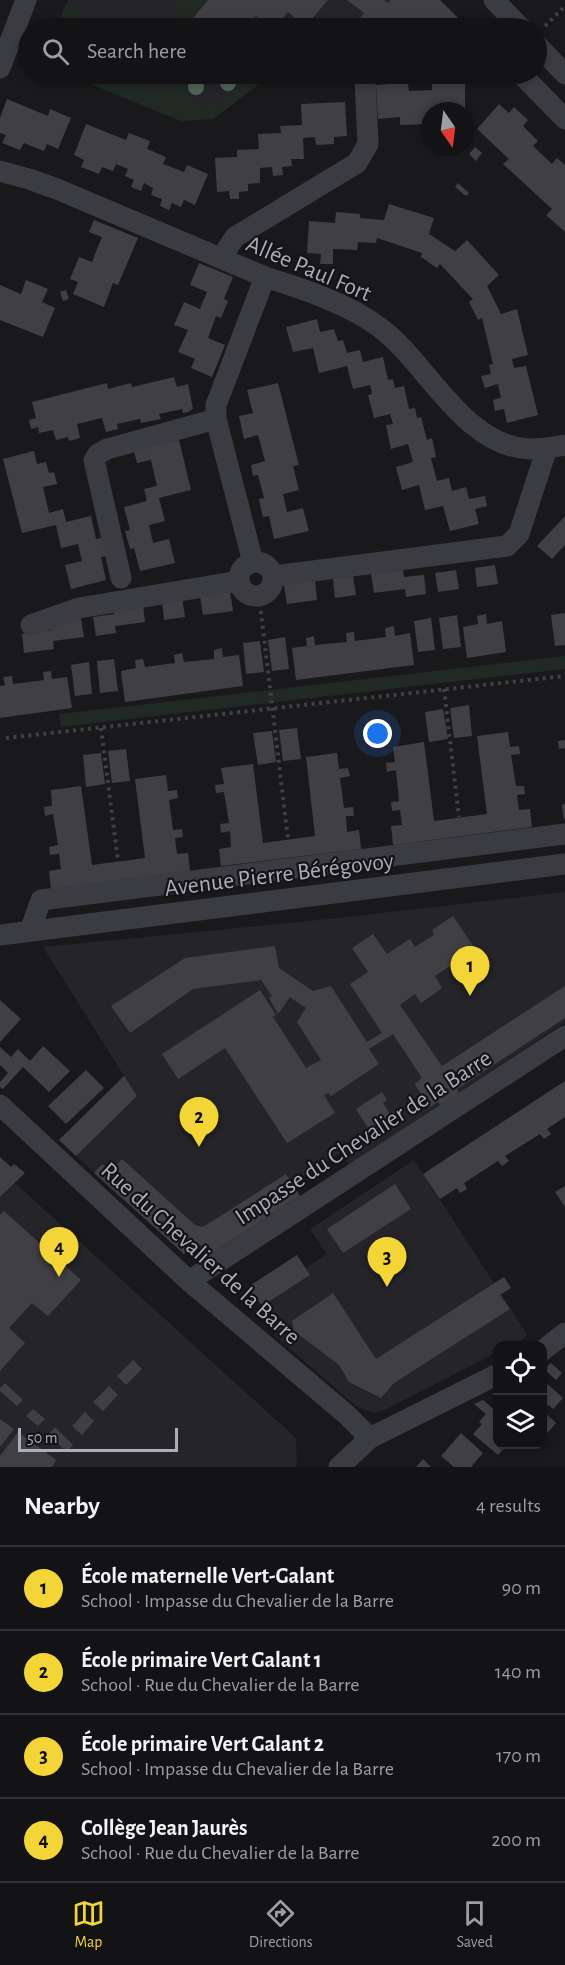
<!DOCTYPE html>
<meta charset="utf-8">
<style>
:root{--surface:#131214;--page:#202022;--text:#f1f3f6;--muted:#9d9ea0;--line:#323234;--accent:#f4d537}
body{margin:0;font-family:"Alegreya Sans",sans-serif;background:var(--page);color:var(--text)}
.controls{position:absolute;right:18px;bottom:18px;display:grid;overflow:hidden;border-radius:12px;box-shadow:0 3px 9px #0003}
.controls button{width:54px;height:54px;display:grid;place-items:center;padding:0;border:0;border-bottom:2px solid var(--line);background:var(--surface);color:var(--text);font:30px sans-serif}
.compass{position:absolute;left:421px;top:102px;width:54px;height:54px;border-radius:50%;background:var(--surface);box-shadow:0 3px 9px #0003;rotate:166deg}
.scale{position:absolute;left:18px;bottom:15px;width:160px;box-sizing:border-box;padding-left:6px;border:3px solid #aaadba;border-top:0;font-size:16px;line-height:21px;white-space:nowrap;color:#aaadba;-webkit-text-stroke:4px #141316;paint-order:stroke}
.you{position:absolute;left:378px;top:734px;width:21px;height:21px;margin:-15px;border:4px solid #fff;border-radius:50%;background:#1a73e8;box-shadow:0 0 0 9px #1a73e833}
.badge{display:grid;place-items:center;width:39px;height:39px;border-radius:50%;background:var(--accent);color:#111;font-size:20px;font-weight:700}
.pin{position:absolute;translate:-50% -50px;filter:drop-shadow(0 2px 3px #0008)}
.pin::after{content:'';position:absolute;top:32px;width:21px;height:18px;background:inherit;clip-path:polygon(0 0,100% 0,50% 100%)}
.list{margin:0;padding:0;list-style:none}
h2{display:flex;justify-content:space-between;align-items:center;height:78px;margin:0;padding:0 24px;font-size:26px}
h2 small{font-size:20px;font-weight:400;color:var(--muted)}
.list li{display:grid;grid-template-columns:39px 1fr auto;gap:18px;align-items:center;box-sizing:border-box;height:84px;padding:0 24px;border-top:2px solid var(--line)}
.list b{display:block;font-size:22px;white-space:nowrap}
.list p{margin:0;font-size:20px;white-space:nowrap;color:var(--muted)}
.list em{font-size:20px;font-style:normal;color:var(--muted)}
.icon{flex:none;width:33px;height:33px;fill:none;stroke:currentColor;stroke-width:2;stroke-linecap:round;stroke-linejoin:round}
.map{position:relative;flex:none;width:565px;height:1467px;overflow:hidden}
.search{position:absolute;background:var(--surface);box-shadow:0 3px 9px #0003;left:18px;right:18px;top:18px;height:66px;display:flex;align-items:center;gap:15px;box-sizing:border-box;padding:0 21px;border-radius:33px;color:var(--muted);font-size:22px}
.sheet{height:414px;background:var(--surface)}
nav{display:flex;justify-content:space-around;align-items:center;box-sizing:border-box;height:84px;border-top:2px solid var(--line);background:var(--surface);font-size:16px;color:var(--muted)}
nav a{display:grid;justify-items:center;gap:3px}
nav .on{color:var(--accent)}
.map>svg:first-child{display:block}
.built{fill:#252428}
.green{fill:#202923}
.building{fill:#404044}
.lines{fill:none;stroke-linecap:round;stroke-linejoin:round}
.path{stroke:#3f4047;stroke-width:4;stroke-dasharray:3 4.5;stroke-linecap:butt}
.minor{stroke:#3b3b42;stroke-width:21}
.tree{fill:#526658}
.labels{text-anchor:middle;stroke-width:4.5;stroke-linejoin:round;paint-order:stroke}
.street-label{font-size:24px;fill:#aaadba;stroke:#141316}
</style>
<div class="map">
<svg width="565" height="1467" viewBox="0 0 565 1467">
<rect width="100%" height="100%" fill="#19181a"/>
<path class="built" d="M68,0H440L461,21L464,28H56Z
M66,74H272L213,119L181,121Z
M565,892V1022L349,1165L341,1153L292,1183L300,1196L208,1256L184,1254L59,1140L124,1076L43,947L329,919Z
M414,1160L527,1334L524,1339L511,1345L498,1346L497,1352L387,1409L373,1413L357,1407L274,1335L278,1331L252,1312L310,1275L306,1268L327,1254L310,1229Z
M15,1183L296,1438L297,1465L295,1467H0V1197Z"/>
<path class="green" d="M175,0H208L189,24L193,28H177Z
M67,2L83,8L78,21L58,23Z
M66,74H113L114,77C121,78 130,78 137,81C154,86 156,89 175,86L174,74H184C194,121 214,107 243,84C247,81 253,75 258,74C262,73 268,74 272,74L213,119L181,121Z
M565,656V669L61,727L59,714Z"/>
<path class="building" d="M208,0H328L305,27L288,12L274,28H271L256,16L245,28H235L228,23L223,28H193L188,24Z
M347,0H384L388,3L390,0H440L461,21L464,28H367L369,26L360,18L364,13Z
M442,75H451V82L465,81V111H430V124L400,125V117L378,119L376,85L389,84L388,77H398L399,84H408L409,91L432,90V82H442Z
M7,99L48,116L50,109L71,118L58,149L47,144L44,151L24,143L20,150L2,143L6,135L0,133V118Z
M345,102L347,136L334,137V144L316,145L315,137L303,138L304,159H291L292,166L282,167L283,175L273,176L272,167L260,168V183L248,184V191L239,192V199H230L229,191L217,192L215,158L237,157V150L259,149L258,134L281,133L280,126L302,125L301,104Z
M499,104L509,113L514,107L528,120L523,126L538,141L533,146L552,164L557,158L565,165V232L546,215L552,209L503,164L509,159L477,129Z
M86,124L126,140L129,133L150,141L147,149L166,157L163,164L184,172L187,165L208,174L195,205L184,200L181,207L172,203L169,210L160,206L162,199L151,195L153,188L144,183L141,191L131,187L134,180L125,176L128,169L116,164L113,171L102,167L99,174L81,167L84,160L74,155Z
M475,147L482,153L476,161L469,154Z
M458,183L469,193L466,196L455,187Z
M389,204L434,218L429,234L455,251L467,240L499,275L487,286L501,314L517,309L528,355L512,359L514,368L526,366L538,415L507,423L504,409L495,411L493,400L501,398L498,384L485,388L481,376L491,374L489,365L493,364L482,318L478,320L469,302L473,299L440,264L437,268L421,257L422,253L377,238L376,243L358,242L357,250L333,249V264H320L321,254L307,253L309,221L335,223L336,212L360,214V218L384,220Z
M94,220L138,238L118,285L113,283L104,307L73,294L78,282L70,279L79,257L92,262L97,249L102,237L89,232Z
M199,263L233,277L224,299L228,301L221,318L216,316L208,338L225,345L212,377L191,368L195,359L178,352L188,330L174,325L184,302L200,309L203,301L207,292L190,285Z
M26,280L48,289L42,302L55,308L43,337L0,320V285L21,294Z
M66,290L69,299L63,301L60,292Z
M317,319L320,332L334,329L338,341L343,340L347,353L360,350L363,362L383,357L388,380L393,379L395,388L404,386L409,409L415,408L417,418L421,417L427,440L432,438L436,457L431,458L437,481L449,478L452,491L466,487L469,499L485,496L487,506L475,509L479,524L450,531L443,506L425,510L419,485L402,490L396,467L413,462L408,444L391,449L386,425L393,424L390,414L374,418L368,395L372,394L370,385L353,389L347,366L319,373L313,348L293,352L286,327Z
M174,377L177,387L188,384L193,409L188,412L183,413L182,409L159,414L161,419L141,423L140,419L117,424L118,429L106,432L102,418L77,424L80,438L69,441L68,437L56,440L53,430L39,433L38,427L31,429L29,420L36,418L32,402L107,383L108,389L131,383L132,387Z
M278,383L299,465L293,466L299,490L283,494L287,512L303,508L309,531L274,539L269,516L263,517L261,509L259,499L264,498L258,475L253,476L251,465L265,461L258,435L244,439L239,416L253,413L247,390Z
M179,440L191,490L159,498L165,521L149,525L153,543L169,539L175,563L140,571L134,548L130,549L125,531L130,530L124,507L147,501L144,489L157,486L151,460L137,463L134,451Z
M34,451L37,464L46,462L49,473L54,472L57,484L43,487L49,513L63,509L66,522L91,516L96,539L102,538L106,556L101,557L106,580L71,589L65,565L82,561L78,544L61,548L56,525L22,533L3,459Z
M565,516V545L552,559L537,546Z
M495,565L498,584L477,587L475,568Z
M403,570L404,577L424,575L426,594L406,597L405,589L374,593L371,574Z
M456,570L459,589L438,592L435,573Z
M353,576L356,595L335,598L333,579Z
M315,581L317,600L287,604L284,585Z
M230,592L233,611L203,615L200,596Z
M182,598L185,617L164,620L162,601Z
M143,603L145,622L115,626L116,633L96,636L93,617L114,614L113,608Z
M565,613V645L555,646L551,615Z
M486,614L487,624L502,621L506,652L467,658L463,627L478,624L477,616Z
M457,615L461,647L443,649L439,618Z
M431,618L435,650L418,652L414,621Z
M81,619L84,637L53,641L54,649L24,653L22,634L51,630V622Z
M394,626L395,636L410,633L414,665L296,680L292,648L307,646L306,638L314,636L315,645L347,642L346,633L354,632L355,641L386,637L385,628Z
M285,637L289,669L272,671L268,640Z
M260,641L264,672L246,674L243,643Z
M222,648L223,657L239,655L243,686L125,702L121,671L136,668L135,660L143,659L145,667L175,663L174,655L182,653L184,662L214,659V650Z
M114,659L118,691L100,693L97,661Z
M89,662L92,694L75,696L71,665Z
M51,671L52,679L67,677L72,708L0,718V686L5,685L3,677L12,676L13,684L44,680L43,672Z
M469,705L472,736L454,738L450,708Z
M443,709L448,739L429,742L425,712Z
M297,728L301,759L283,761L279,730Z
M272,731L276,762L258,765L253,733Z
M508,732L510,747L519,746L520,754L511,755L516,786H524L525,794L517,795L519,810L530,809L532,827L393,845L391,826L402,825L400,810L392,811L391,802L399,801L396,770L387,772L386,763L395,762L393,747L424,742L434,821L487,814L477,736Z
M565,740V748L559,749L558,741Z
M126,749L130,781L112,783L108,751Z
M101,753L105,784L86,787L83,755Z
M337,753L339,769L348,768L350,776L340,778L344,808L353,807L354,816H346L347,832L359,830L361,849L221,866L219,849L231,847L230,831L221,833L220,824L229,823L224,792L216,793L215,785L224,784L221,768L253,764L263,843L315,836L306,757Z
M166,775L168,791L177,790L178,798L169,800L173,830L182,829L183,837L175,838L177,854L188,853L190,871L51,889L49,871L61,869L59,854L50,855L49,847L58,845L53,814L45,816L44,807L52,806L51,790L81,786L92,865L145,858L135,779Z
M565,804V819H564L562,805Z
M453,916L481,958L459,972L453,964L435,976L442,988L421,1003L415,994L400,1005L442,1066L565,986V1018L457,1089L459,1093L440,1105L438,1102L430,1107L415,1085V1084L422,1078L393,1034L369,1049L379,1064L331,1096L328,1093L324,1095L335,1113L287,1143L225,1048L178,1079L162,1054L260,990L276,1015L273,1017L306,1068L321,1060L297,1022L306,1008L290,997L278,1014L269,998L272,996L261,980L193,989L130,1033L111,1006L185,958L275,946L279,968L313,991L331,986L367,1042L382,1033L350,984L368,972L352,948L373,934L387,954L410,939L415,947L434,935L432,930Z
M0,1000L21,1019L0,1042Z
M43,1046L70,1071L49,1092L23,1067L3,1089L0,1087V1082L8,1073L0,1065V1047L11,1057L18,1049L30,1061Z
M86,1070L104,1088L66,1124L48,1106Z
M124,1076L137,1096L76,1156L59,1140Z
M565,1081V1117L547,1129L551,1134L544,1139L540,1134L505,1156L509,1161L502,1166L498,1161L464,1183L467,1189L460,1193L457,1188L440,1199L423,1174Z
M382,1092L387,1100L383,1103L390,1114L394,1111L399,1118L373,1136L356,1109Z
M0,1157L11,1167L14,1164L25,1173L0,1197Z
M122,1159L195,1225L203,1227L286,1174L300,1196L208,1256L201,1245L193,1244L184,1254L94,1173L102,1164L111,1171Z
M395,1184L411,1209L343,1253L327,1229Z
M565,1186V1207L555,1192Z
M4,1211L81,1280L48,1316L32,1303L9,1328L25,1343L0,1371V1215Z
M297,1255L310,1275L262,1306L248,1287Z
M504,1277L511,1288L500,1295L510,1309L394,1383L381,1398L349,1382L339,1365L294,1331L292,1321L333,1293L376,1359Z
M133,1360L142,1369L126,1385L117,1376Z
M551,1363L562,1373L556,1380L544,1369Z
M543,1380L563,1398L553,1409L548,1405L543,1411Z
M5,1383L23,1400L17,1406L0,1391V1388Z
M109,1386L118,1395L103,1411L93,1402Z
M483,1400L498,1413V1444H508L498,1455L473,1434L482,1424L479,1422L486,1414L474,1404Z
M33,1409L45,1419L38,1426L26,1416Z
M543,1411L556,1423L543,1438Z
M85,1412L94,1421L82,1435L72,1426Z
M0,1419L14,1429L0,1447Z
M55,1427L73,1445L67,1452L48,1435Z
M18,1432L56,1460L52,1467H0V1456Z
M461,1433L483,1453L471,1467H454L441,1456Z
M423,1459L431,1467H416Z"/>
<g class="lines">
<path class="path" d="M545,26L565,6
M259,596L288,839
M444,689L459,817
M101,728L118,861
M6,738L565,676"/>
<path class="minor" d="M494,0L521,28
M536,44L565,74
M0,68L26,0
M521,74L565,119
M0,171L29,179L57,189L265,277C301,288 349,304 379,327C427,362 463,446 529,449C541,449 553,447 565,445
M221,258L235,237L357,163L368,144L365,78L367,74
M253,562L216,419V405L265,277
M239 579a17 17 0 1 1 34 0a17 17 0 1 1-34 0Z
M274,576L507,546L519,534L547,448
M121,578L94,460L98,454L107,449L216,419
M31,625L79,608L239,581
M30,931L41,900L565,834
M0,935L565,864
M0,1105L189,1281L347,1415L370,1438
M189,1281L565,1036
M542,1351L565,1333
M339,1467L370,1438L498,1374"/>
</g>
<g class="tree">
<circle cx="228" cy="83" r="8"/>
<circle cx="196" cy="87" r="8"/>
</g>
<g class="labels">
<g class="street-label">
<text transform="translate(309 268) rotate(23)" y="8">Allée Paul Fort</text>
<text transform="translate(279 874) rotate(-7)" y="8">Avenue Pierre Bérégovoy</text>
<text transform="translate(363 1137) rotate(-33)" y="8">Impasse du Chevalier de la Barre</text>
<text transform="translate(201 1253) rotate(42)" y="8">Rue du Chevalier de la Barre</text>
</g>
</g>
</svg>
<div class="controls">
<button><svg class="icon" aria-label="locate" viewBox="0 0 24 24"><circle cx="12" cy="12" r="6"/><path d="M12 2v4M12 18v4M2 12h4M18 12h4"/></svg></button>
<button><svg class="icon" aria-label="layers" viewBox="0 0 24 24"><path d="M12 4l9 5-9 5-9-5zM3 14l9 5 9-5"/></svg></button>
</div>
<svg class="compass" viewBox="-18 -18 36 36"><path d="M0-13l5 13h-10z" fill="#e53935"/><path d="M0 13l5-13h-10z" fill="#9d9ea0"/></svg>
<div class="scale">50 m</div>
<div class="you"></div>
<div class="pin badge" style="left:470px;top:996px">1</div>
<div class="pin badge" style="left:199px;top:1147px">2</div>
<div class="pin badge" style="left:387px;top:1287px">3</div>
<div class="pin badge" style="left:59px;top:1277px">4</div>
<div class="search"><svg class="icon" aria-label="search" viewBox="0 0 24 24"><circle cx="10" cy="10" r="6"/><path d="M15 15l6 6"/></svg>Search here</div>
</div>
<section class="sheet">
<h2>Nearby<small>4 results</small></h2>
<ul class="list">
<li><span class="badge">1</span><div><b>École maternelle Vert-Galant</b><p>School · Impasse du Chevalier de la Barre</p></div><em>90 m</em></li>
<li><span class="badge">2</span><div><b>École primaire Vert Galant 1</b><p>School · Rue du Chevalier de la Barre</p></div><em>140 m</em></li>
<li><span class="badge">3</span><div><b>École primaire Vert Galant 2</b><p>School · Impasse du Chevalier de la Barre</p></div><em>170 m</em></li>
<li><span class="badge">4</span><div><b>Collège Jean Jaurès</b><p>School · Rue du Chevalier de la Barre</p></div><em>200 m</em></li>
</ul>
</section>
<nav>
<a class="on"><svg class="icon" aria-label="map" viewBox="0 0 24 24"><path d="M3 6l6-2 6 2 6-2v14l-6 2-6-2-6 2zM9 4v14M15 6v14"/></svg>Map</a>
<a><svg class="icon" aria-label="directions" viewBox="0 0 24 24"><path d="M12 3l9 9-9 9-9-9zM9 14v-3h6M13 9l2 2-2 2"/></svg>Directions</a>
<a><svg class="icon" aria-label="saved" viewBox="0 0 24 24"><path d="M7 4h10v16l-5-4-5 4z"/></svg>Saved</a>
</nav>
